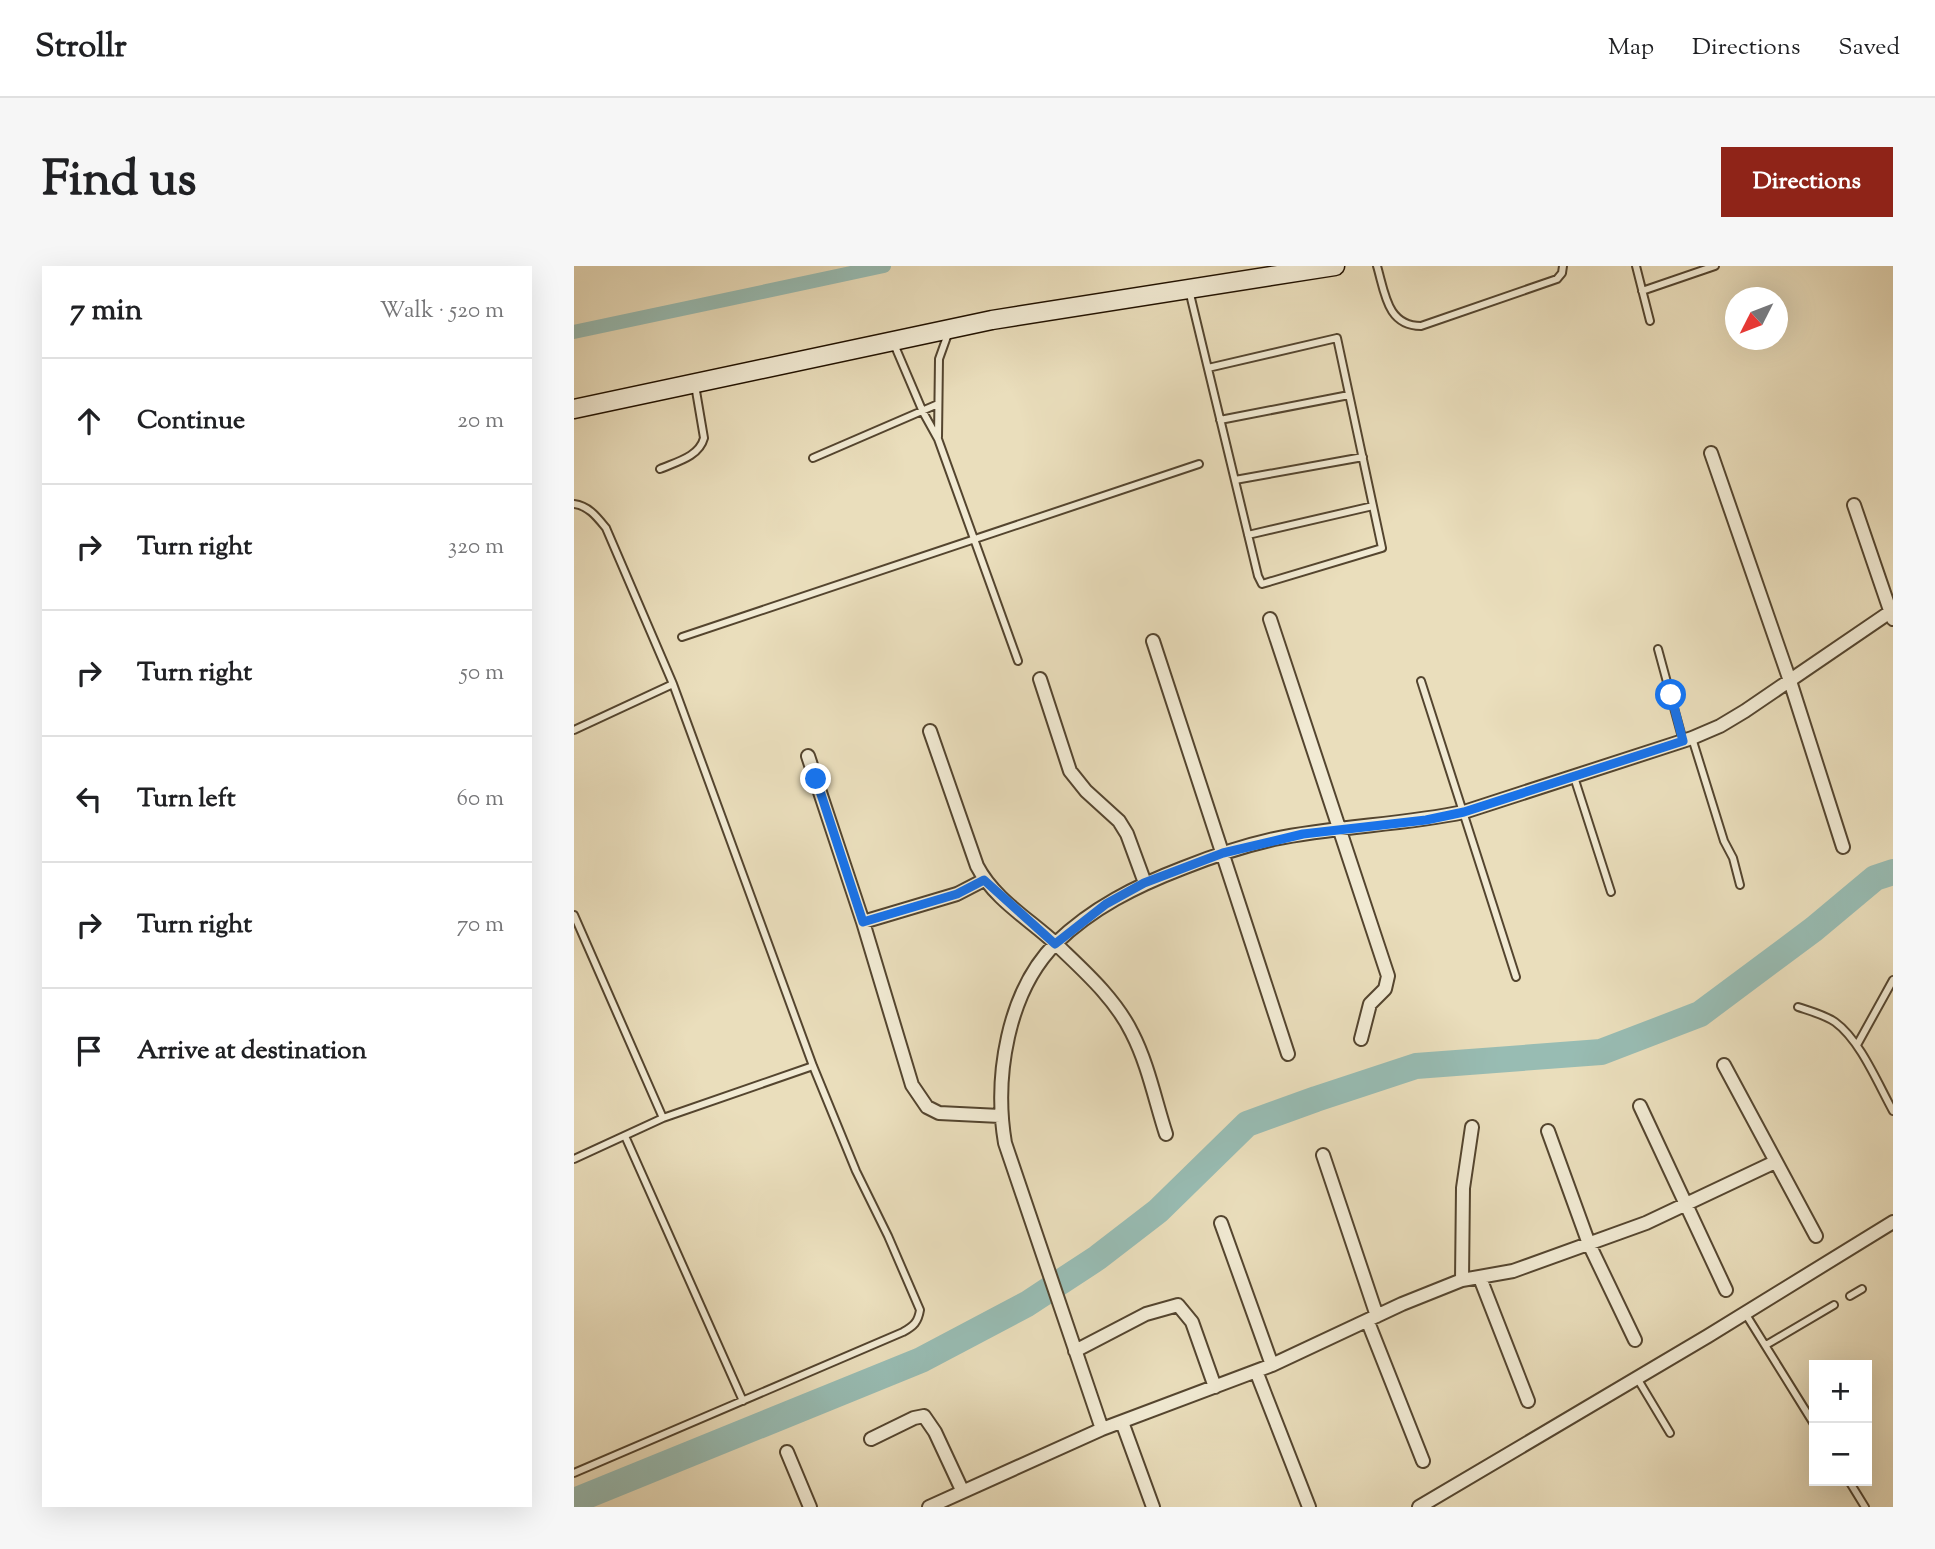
<!DOCTYPE html>
<meta charset="utf-8">
<style>
:root{--surface:#fff;--page:#f6f6f6;--text:#202124;--muted:#757577;--line:#e0e0e0;--accent:#8f2418}
body{margin:0;font-family:"Sorts Mill Goudy",serif;background:var(--page);color:var(--text)}
.controls{position:absolute;right:21px;bottom:21px;display:grid;overflow:hidden;border-radius:0px;box-shadow:0 7px 28px #0002}
.controls button{width:63px;height:63px;display:grid;place-items:center;padding:0;border:0;border-bottom:2px solid var(--line);background:var(--surface);color:var(--text);font:35px sans-serif}
.compass{position:absolute;left:1151px;top:21px;width:63px;height:63px;border-radius:50%;background:var(--surface);box-shadow:0 7px 28px #0002;rotate:228deg}
.stop{position:absolute;width:21px;height:21px;margin:-16px;border:5px solid #1a73e8;border-radius:50%;background:#fff}
.stop.end{background:#1a73e8;border-color:#fff;box-shadow:0 2px 7px #0008}
.list{margin:0;padding:0;list-style:none}
h2{display:flex;justify-content:space-between;align-items:center;height:91px;margin:0;padding:0 28px;font-size:30px}
h2 small{font-size:23px;font-weight:400;color:var(--muted)}
.list li{display:grid;grid-template-columns:46px 1fr auto;gap:21px;align-items:center;box-sizing:border-box;height:126px;padding:0 28px;border-top:2px solid var(--line)}
.list b{display:block;font-size:26px;white-space:nowrap}
.list em{font-size:23px;font-style:normal;color:var(--muted)}
.icon{flex:none;width:38px;height:38px;fill:none;stroke:currentColor;stroke-width:2;stroke-linecap:round;stroke-linejoin:round}
.map{position:relative;flex:none;width:1319px;height:1241px;overflow:hidden;border-radius:0px}
header{display:flex;align-items:center;gap:42px;box-sizing:border-box;height:98px;padding:0 35px;background:var(--surface);border-bottom:2px solid var(--line)}
header strong{font-size:33px}
nav{display:flex;gap:38px;margin-inline-start:auto;font-size:24px}
.intro{display:flex;align-items:center;justify-content:space-between;box-sizing:border-box;height:168px;padding:0 42px}
h1{margin:0;font-size:49px}
.button{padding:18px 32px;border-radius:0px;background:var(--accent);color:#fff;font-size:24px;font-weight:700}
main{display:flex;gap:42px;padding:0 42px}
aside{flex:1;background:var(--surface);border-radius:0px;box-shadow:0 7px 28px #0002}
.map>svg:first-child{display:block}
.lines{fill:none;stroke-linecap:round;stroke-linejoin:round}
.canal{stroke:#98bcb3;stroke-width:14}
.river{stroke:#98bcb3;stroke-width:26}
.service-casing{stroke:#54452f;stroke-width:10}
.minor-casing{stroke:#54452f;stroke-width:16}
.secondary-casing{stroke:#221200;stroke-width:21}
.service{stroke:#f1ead3;stroke-width:6}
.minor{stroke:#f1ead3;stroke-width:12}
.secondary{stroke:#f1ead3;stroke-width:18}
.route{stroke:#1a73e8;stroke-width:9}
</style>
<header>
<strong>Strollr</strong>
<nav><a>Map</a><a>Directions</a><a>Saved</a></nav>
</header>
<div class="intro"><h1>Find us</h1><a class="button">Directions</a></div>
<main>
<aside>
<h2>7 min<small>Walk · 520 m</small></h2>
<ul class="list">
<li><svg class="icon" aria-label="ahead" viewBox="0 0 24 24"><path d="M12 20V5M6 11l6-6 6 6"/></svg><div><b>Continue</b></div><em>20 m</em></li>
<li><svg class="icon" aria-label="right" viewBox="0 0 24 24"><path d="M7 20v-9h11M14 6l5 5-5 5"/></svg><div><b>Turn right</b></div><em>320 m</em></li>
<li><svg class="icon" aria-label="right" viewBox="0 0 24 24"><path d="M7 20v-9h11M14 6l5 5-5 5"/></svg><div><b>Turn right</b></div><em>50 m</em></li>
<li><svg class="icon" aria-label="left" viewBox="0 0 24 24"><path d="M17 20v-9H6M10 6l-5 5 5 5"/></svg><div><b>Turn left</b></div><em>60 m</em></li>
<li><svg class="icon" aria-label="right" viewBox="0 0 24 24"><path d="M7 20v-9h11M14 6l5 5-5 5"/></svg><div><b>Turn right</b></div><em>70 m</em></li>
<li><svg class="icon" aria-label="arrive" viewBox="0 0 24 24"><path d="M6 21V4h12l-3 4 3 4H6"/></svg><div><b>Arrive at destination</b></div></li>
</ul>
</aside>
<div class="map">
<svg width="1319" height="1241" viewBox="0 0 1319 1241">
<rect width="100%" height="100%" fill="#eadebc"/>
<filter id="stains"><feTurbulence type="fractalNoise" baseFrequency=".00286" numOctaves="4"/><feColorMatrix values="0 0 0 0 .2 0 0 0 0 .09 0 0 0 0 .02 0 0 0 .5 -.17"/></filter>
<radialGradient id="worn" r=".72"><stop offset=".6" stop-color="#630" stop-opacity="0"/><stop offset="1" stop-color="#630" stop-opacity=".3"/></radialGradient>
<g class="lines">
<path class="canal" d="M0,66L310,0"/>
<path class="river" d="M0,1235L347,1094L453,1038L523,992L584,945L673,858L742,833L842,800L1027,786L1126,748L1240,663L1301,612L1319,606"/>
<defs>
<path id="service" d="M803,0C811,27 813,60 847,60L983,13L988,7L989,0
M1062,0L1076,55
M615,24L684,310L688,318L808,282L763,72L634,102
M1068,25L1141,0
M320,78L349,146L364,173L444,395
M646,154L775,129
M364,171L365,93L375,65
M239,192L364,138
M86,203C102,196 125,191 130,172L121,119
M661,214L789,191
M0,238C15,240 23,251 32,262L99,418L239,800L282,905L314,970L346,1044C344,1056 340,1060 329,1066L0,1207
M674,269L799,240
M108,371L625,198
M1084,383L1109,475
M847,415L942,711
M0,464L99,418
M1118,472L1150,575L1159,592L1166,619
M1000,511L1037,626
M0,649L89,852
M1224,741C1236,745 1251,749 1261,756C1286,774 1304,818 1319,845
M1283,779L1319,714
M51,870L169,1135
M0,893L89,852L239,800
M1276,1030L1288,1023
M1171,1047L1240,1158
M1192,1079L1260,1039
M1063,1112L1096,1167
M1275,1215L1291,1241"/>
<path id="minor" d="M1137,187L1216,415L1269,581
M1280,239L1319,353
M696,353L814,710L811,723L796,738L787,773
M579,375L714,788
M466,413L496,505L512,525L545,555L553,568L571,617
M356,465L403,600C420,633 455,653 482,678C509,704 541,732 558,767C574,798 581,834 592,868
M234,490L289,656L338,819L353,841L365,847L426,850
M289,656L383,628L410,614
M1150,799L1242,970
M1066,840L1152,1024
M974,865L1015,978L1061,1074
M749,889L803,1050
M647,957L698,1099
M906,1012L954,1135
M888,1014L889,922L898,861
M794,1056L849,1195
M501,1085L572,1048L604,1039L618,1056L641,1121
M682,1105L735,1241
M548,1156L579,1241
M528,1163L431,877C420,812 433,726 482,677C518,642 562,620 609,602C639,590 669,580 700,573C763,560 827,559 890,546L1118,472L1146,460L1171,445L1319,344
M297,1173L340,1152L350,1150L361,1166L388,1224
M213,1186L236,1241
M355,1241L528,1163L698,1099L828,1038L888,1014L939,1005L1072,957L1201,896
M845,1241L1134,1070L1319,956"/>
<path id="secondary" d="M0,143L418,54L761,0"/>
</defs>
<use href="#service" class="service-casing"/>
<use href="#minor" class="minor-casing"/>
<use href="#secondary" class="secondary-casing"/>
<use href="#service" class="service"/>
<use href="#minor" class="minor"/>
<use href="#secondary" class="secondary"/>
</g>
<g class="lines">
<path class="route" d="M242,513L289,656L383,628L410,614L481,678L532,638L570,617L649,587L729,568L852,554L890,546L1109,475L1097,429"/>
</g>
<rect width="100%" height="100%" filter="url(#stains)"/>
<rect width="100%" height="100%" fill="url(#worn)"/>
</svg>
<div class="controls">
<button>+</button>
<button>−</button>
</div>
<svg class="compass" viewBox="-18 -18 36 36"><path d="M0-13l5 13h-10z" fill="#e53935"/><path d="M0 13l5-13h-10z" fill="#757577"/></svg>
<div class="stop" style="left:1097px;top:429px"></div>
<div class="stop end" style="left:242px;top:513px"></div>
</div>
</main>
